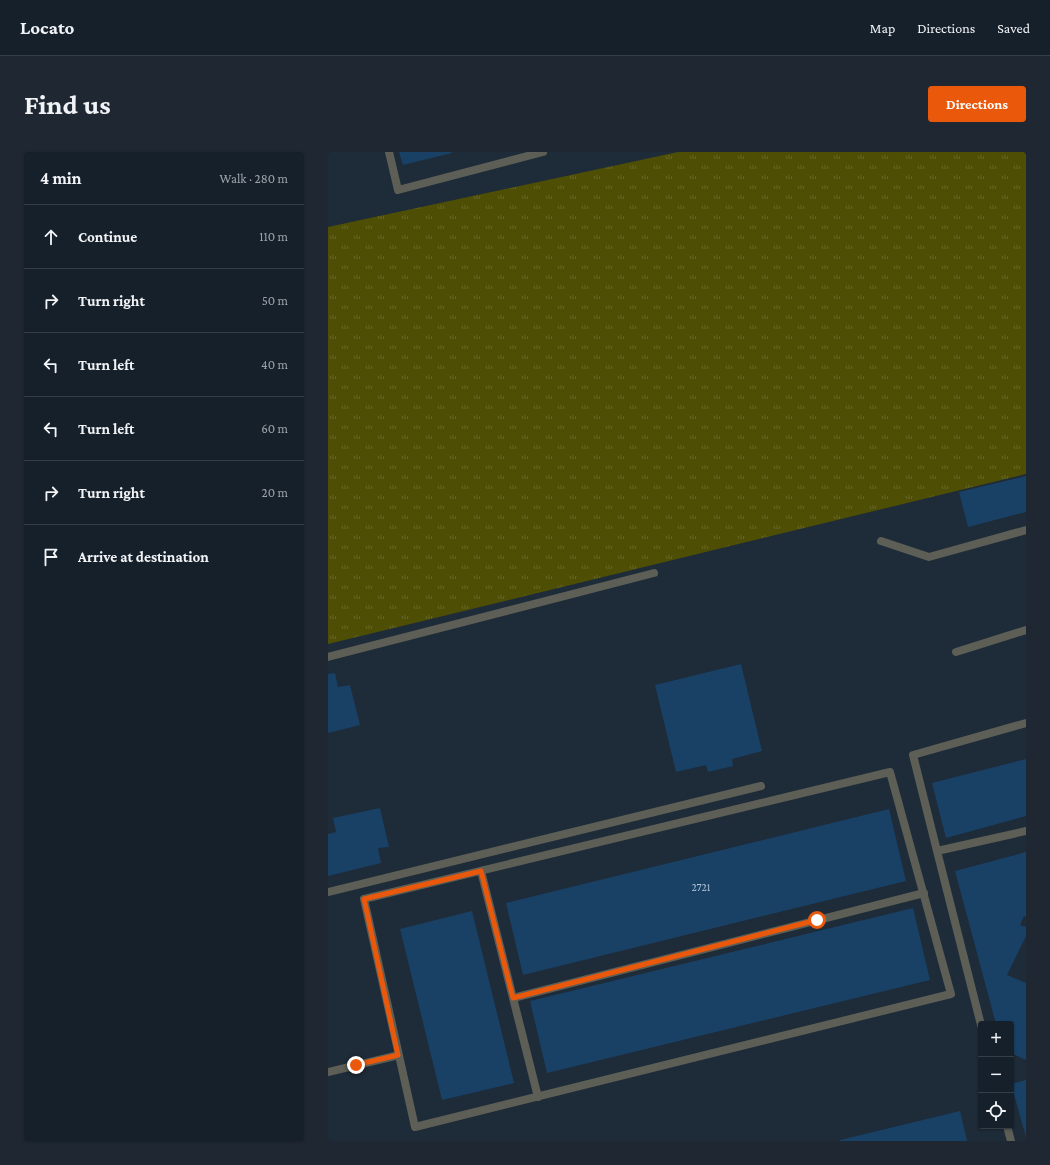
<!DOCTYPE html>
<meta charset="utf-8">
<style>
:root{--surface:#16202a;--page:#1f2832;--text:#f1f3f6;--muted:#9ea3a8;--line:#353e47;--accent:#ea580c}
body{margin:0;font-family:"Crimson Pro",serif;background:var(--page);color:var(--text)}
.controls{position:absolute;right:12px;bottom:12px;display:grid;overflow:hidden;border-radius:4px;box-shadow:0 1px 3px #0004}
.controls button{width:36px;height:36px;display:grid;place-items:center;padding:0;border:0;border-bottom:1px solid var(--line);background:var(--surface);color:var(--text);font:20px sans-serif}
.stop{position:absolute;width:12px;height:12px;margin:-9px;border:3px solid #ea580c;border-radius:50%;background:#fff}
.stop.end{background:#ea580c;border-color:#fff;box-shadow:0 1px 4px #0008}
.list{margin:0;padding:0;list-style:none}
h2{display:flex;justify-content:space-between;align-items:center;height:52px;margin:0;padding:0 16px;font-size:17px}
h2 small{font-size:13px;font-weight:400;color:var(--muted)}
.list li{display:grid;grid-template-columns:26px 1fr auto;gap:12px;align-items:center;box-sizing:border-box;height:64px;padding:0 16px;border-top:1px solid var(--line)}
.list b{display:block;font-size:15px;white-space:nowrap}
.list em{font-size:13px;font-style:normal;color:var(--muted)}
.icon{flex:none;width:22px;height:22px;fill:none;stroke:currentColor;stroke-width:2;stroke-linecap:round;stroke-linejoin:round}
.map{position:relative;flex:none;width:698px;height:989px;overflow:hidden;border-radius:4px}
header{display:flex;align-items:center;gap:24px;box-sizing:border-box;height:56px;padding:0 20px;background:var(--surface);border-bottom:1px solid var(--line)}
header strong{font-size:19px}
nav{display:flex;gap:22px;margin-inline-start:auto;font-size:14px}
.intro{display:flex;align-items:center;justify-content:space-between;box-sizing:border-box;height:96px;padding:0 24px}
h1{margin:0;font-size:28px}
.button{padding:10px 18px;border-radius:4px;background:var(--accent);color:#fff;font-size:14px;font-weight:700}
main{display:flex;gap:24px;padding:0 24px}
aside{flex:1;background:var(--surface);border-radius:4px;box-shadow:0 1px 3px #0004}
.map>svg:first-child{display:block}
.grass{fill:url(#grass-tufts)}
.building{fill:#194166}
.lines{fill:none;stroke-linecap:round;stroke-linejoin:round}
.service{stroke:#5d5e55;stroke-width:8}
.route{stroke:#ea580c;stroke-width:5}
.labels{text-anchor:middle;stroke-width:3.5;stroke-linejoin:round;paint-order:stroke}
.number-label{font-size:11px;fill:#b6c6d6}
</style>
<header>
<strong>Locato</strong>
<nav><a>Map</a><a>Directions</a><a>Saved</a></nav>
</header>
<div class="intro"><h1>Find us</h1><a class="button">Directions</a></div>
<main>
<aside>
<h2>4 min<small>Walk · 280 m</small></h2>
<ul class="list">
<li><svg class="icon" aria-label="ahead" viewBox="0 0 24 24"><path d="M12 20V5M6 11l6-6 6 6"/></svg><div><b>Continue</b></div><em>110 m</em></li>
<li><svg class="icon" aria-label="right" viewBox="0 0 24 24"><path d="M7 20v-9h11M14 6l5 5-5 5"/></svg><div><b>Turn right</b></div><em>50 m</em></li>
<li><svg class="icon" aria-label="left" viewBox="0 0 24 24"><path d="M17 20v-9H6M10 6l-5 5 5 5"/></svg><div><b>Turn left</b></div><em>40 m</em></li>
<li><svg class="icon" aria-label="left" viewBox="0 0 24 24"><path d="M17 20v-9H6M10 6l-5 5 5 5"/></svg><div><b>Turn left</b></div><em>60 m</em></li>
<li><svg class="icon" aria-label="right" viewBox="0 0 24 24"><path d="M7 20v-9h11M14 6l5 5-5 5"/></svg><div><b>Turn right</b></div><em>20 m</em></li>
<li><svg class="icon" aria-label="arrive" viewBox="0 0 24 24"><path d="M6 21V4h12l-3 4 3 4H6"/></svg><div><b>Arrive at destination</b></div></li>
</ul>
</aside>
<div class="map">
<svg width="698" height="989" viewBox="0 0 698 989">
<defs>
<pattern id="grass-tufts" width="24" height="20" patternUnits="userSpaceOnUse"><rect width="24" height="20" fill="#4e4e04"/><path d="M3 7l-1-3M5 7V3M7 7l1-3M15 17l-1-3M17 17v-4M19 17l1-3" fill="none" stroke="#68682a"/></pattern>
</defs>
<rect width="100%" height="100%" fill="#1e2b38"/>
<path class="grass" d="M350,0H698V322L0,492V75Z"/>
<path class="building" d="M71,0H124V1L75,13Z
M698,324V360L640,375L631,340Z
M413,512L434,599L404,607L405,614L380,620L378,613L348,620L327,533Z
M7,521L10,535L22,533L32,573L0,581V522Z
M698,607V664L618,686L604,631Z
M52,656L61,695L50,696L53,711L0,724V682L8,680L5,666Z
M561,657L578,729L195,823L178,751Z
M698,700V765L696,764L692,773L698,775V784L679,823L698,831V908L683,901V872H668L627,719Z
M585,756L602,828L219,921L202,849Z
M144,759L186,931L114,948L72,777Z
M698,928V985L683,932Z
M632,959L639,989H512V988Z"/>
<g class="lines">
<path class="service" d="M61,0L70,38L215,0
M553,389L601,405L698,378
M628,500L698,478
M0,505L326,421
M562,620L623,842L87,975L36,747Z
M609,699L585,603L698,571
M153,719L210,945
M0,740L433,634
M185,846L596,741
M653,873L609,699L698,679
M0,920L71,903
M679,974L683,989"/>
</g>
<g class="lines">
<path class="route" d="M28,913L70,903L36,747L153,719L185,846L489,768"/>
</g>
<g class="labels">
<g class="number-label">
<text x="373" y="739">2721</text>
</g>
</g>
</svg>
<div class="controls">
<button>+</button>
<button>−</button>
<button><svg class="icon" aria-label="locate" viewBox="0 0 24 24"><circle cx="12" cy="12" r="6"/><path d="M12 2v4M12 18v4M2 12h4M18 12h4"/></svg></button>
</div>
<div class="stop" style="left:489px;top:768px"></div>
<div class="stop end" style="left:28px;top:913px"></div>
</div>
</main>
